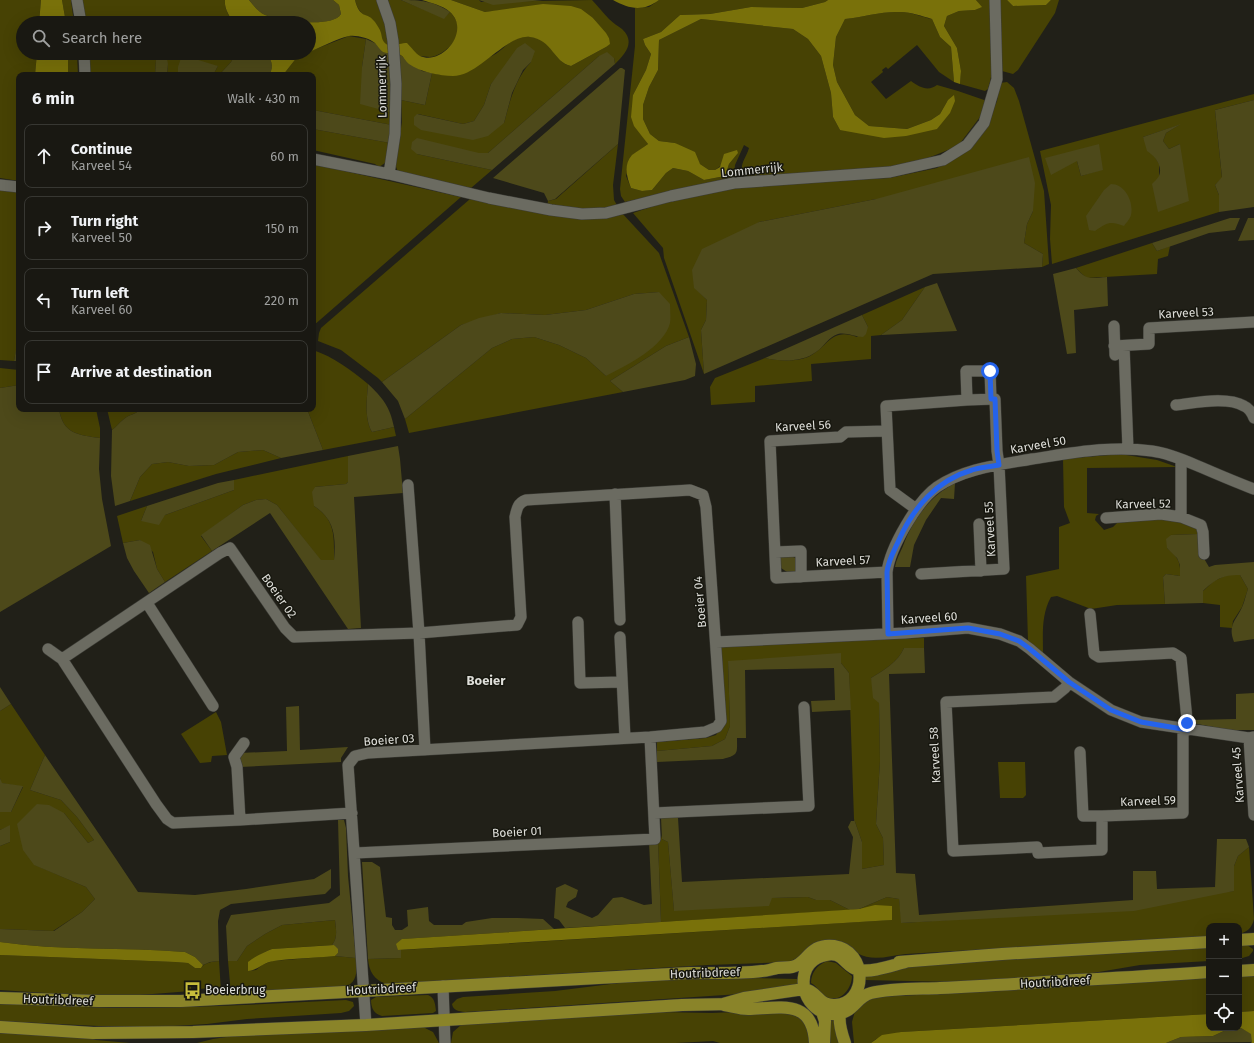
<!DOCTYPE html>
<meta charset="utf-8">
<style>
:root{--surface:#191812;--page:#22211b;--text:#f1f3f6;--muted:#9fa09f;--line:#373732}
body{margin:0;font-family:"Fira Sans",sans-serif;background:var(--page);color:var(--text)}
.controls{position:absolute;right:12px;bottom:12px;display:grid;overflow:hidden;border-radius:8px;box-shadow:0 4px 16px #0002}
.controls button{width:36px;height:36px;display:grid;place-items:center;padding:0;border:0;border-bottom:1px solid var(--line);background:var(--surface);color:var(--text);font:20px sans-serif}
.stop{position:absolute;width:12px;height:12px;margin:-9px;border:3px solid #2563eb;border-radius:50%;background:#fff}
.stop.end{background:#2563eb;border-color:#fff;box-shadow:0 1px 4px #0008}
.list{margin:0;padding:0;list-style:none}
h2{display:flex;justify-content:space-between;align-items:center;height:52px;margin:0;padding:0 16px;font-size:17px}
h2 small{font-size:13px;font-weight:400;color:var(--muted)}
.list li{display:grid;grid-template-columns:26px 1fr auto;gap:12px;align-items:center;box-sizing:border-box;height:64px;margin:0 8px 8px;padding:0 8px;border:1px solid var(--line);border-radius:8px}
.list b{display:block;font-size:15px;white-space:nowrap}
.list p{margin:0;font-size:13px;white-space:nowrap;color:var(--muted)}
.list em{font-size:13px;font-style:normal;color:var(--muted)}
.icon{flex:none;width:22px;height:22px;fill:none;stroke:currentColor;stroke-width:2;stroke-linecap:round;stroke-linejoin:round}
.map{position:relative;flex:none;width:1254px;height:1043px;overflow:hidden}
.search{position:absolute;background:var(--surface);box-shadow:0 4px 16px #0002;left:16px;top:16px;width:300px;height:44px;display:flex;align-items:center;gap:10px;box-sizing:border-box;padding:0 14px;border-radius:22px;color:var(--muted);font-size:15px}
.panel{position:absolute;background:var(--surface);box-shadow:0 4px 16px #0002;left:16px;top:72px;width:300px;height:340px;border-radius:8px}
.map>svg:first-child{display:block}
.green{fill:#474204;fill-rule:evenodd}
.forest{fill:#4d491a}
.water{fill:#79710a}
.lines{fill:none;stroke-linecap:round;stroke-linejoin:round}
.minor-casing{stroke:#3d3d37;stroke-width:12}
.major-casing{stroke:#3d3d37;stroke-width:13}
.minor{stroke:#6b6b61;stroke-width:11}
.major{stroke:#8a8429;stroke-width:12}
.route{stroke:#2563eb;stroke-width:5}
.labels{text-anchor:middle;stroke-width:3;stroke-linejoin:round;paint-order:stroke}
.street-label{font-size:12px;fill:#deded9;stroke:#17170f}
.poi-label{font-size:12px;fill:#deded9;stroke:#17170f;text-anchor:start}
.neighbourhood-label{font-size:13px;font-weight:bold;fill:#deded9;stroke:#17170f}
</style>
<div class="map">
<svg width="1254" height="1043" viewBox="0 0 1254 1043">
<rect width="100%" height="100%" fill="#212018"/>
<path class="green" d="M0,0H41L39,23H23V53H37L35,75H19V181L0,178Z
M62,0H71L74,23H66Z
M79,0H225C224,9 229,16 234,23H85Z
M355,0H379L384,15L390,50L378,42L373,20C363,15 358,12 355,0Z
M388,0H401L444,18L450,12C453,15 456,19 457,23C462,37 447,52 435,56C429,58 425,56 419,56C415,57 411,58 407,59L399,54Z
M451,0H479L481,2L592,0C598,6 603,13 609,19C613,23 618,26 622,29C636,42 625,54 615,64L614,58L599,56L488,153L417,154L492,170L471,188L398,172L395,164L402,122L401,100L425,105L432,73L440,75C457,68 476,63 492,56C502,51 509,40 521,37C526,36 534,37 539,39C553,45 556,63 571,66L606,47L609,38L593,18L505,10L485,12ZM531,62C515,79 510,101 504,123L421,130L418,114L463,124L474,121L484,105L491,84L498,76Z
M659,0H828L825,2L802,8L751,7L710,14L680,15L661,32L643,39L645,45L651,54L646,70L633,95L642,135L648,144L633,155L626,176L631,188L642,191L652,190L666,173L673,168L688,171L704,180L725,176L729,164L738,153L715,170H709L700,164L675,143L659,141L650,134L643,119V105L649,87L658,70L659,40L701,19L793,29L808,39L821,56L831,93L833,117L840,130L937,129L948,100L940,114L931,120L907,129L869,126L855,115L837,82L833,65L836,37L845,19C864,17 882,11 901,12C911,12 922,17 932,19L940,37L951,47L954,82L939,72L917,45L888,69L886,67L882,70L883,72L871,82L886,99L911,81C919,87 928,92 937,85L958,91L987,101L980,117L958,146L923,160L867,171L743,176C739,163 746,159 749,148L744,145L735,165L734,176L730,179L625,202L621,196L620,189L635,46V8L649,7Z
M976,0H990C991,29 997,62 988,89L985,91L960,84L961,71L957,48L944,26L947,16L959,11L975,10L981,7Z
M997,0H1007L1013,6L1046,5L1051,0H1059L1055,13L1018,70L1013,74L1002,71Z
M349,36L366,39L362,67L393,113L392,125L313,110V75H283L298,56Z
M68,53H77L78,75H68Z
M89,53H236L231,62L219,75H213L218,66L178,67V75H167L168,64L158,56L156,60L155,75H89Z
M1007,82L1014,88L1019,101L1044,191L1049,264L1042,267L1043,254L1024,243L1027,224L1033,211L876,199L759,222L695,288L707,300L706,320L701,330L704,374L664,258L663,248L633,213L692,193L735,186L889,178L937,168L971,148L985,129L997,101L1000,83Z
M1254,94V100L1215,110L1222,178L1215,185L1219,195V212L1052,264L1050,239L1051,205L1040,151ZM1179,125L1166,133L1163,141L1169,149L1180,144V153L1159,176V164L1143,137ZM1077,161L1103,169L1081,176Z
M313,129L390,143L385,163L379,167L375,164L313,150Z
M618,144L613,185L614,200L621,212L659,253L689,337L666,346L610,381L623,392L409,433L405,419L492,348L512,339L534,337L559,345L586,358L606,376L659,292L634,294L586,310L545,315L501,313L461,325L382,382L378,378L341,350L318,341L319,333L321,328L470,199L546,213L548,201L556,199Z
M313,164L461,197L313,326Z
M0,190L19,191V336L14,361L0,360Z
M1152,243L1157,251L1170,246L1168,256L1158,259L1157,274L1087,278L1082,274L1076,268Z
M925,287L902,320L881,335L871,336V359L811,364L812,381L755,386V402L711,405L710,387L715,378L765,358C777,361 796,362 808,357C828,348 830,327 857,337L868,327L862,315Z
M313,350C334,357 351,370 368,384C367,399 364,418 372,432L394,427L396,436L323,450L307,409H313Z
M0,368L19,370V385L0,388Z
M59,409H96L100,428V438C78,435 63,434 59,409Z
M107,409H140C136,415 129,414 124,419C119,423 117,426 112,430Z
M263,450L281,458L216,474L130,501L140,477L152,464L168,462L189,466L214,465L238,452Z
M1120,454L1157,460L1177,467L1087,468V513L1099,514L1096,516L1095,520L1104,530L1113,527L1119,521L1185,515L1198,522V534L1171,535L1167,548C1178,557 1181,562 1180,576L1166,574L1163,577L1165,604L1117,605L1091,609L1057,596L1051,597C1041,615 1043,634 1043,654L1028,641L1026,576L1059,569V527L1070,523L1064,507L1063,459Z
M348,456V482L346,484L315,487L314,506C336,520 334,537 334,561H321L277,505L266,499L256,500L243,505L201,536L212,551L165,582L157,569L153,552L140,540L123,543L117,516L147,506L141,521L165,515L234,490V480Z
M1227,575H1240L1248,589L1242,607L1233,621L1232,628L1220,627V605L1203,603V591L1214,581Z
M924,638V648H904C898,662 884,670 871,678L879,703L880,761L876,824L883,838L884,865L862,869V842L854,819L849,673L841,663L728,661L730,726L725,739L712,746L657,751V742L706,738L716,735L723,724L720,645Z
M11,704L45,755L30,790L61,800L77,817L94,840L88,843L64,813L35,865L86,887L95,899L82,912L53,931L0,929V846L10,842V826L0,830V812H11L23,787L1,783L0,778V711Z
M216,712L221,722L227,755L212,756L211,762L200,763L181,734Z
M998,762H1025L1026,795L1023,798H1000Z
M661,835L662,839L668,842L674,910L772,898L808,897L816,900H830L850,910L661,922L658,841H661Z
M1249,847L1254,919C1252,928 1247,932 1239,934V926H1209V936L906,954C889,956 872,962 857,953L799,957L789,962L708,965L386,984C374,980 369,971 368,959L401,958V950L891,920V906L859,909L887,897L899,899L902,923L979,918L1234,891V866L1238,856Z
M335,920C336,929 338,938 332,945L272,949C258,954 255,959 248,971L256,970L262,965L272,961L335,956L356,958C357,970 358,982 345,987L231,994L228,961H237L247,946L265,934L282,925Z
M1239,945H1247L1253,949V951L1249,956L1239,959Z
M1209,947V961L1140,965L1087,974L955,982L864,980V974L924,965Z
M0,955L175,962L188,963L195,968H201C205,962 212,962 219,961L221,991L209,988L200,989V986H191V991L140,995L91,996L0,990Z
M827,961L836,963L852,976C852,989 839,1005 825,996C819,992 817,986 811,983C811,973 817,965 827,961Z
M1254,975V1011L1239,1012V976Z
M715,977L797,979V985L740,994L465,1012C459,1011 453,1011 452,1004L457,999L463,997L555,991L627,982Z
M1209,978V1014L901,1032L876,1039L871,1043H854L852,1022L855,1011L864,1003L874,997L938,994Z
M428,995C435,998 435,1004 436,1011L433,1013L382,1016C374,1014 371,1008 371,1000L376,997Z
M346,1000L353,1002L354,1006L349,1011L341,1013L247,1019L207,1024L174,1026H98L0,1021V1002C37,1004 75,1007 112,1008C190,1008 268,1004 346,1000Z
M780,1010C805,1020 804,1017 812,1043H720L713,1041L676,1043H451L453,1032L461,1025L659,1012L712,1013Z
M829,1020H837L839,1043H829Z
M421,1026L433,1032L439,1043H197L213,1039L233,1036Z
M0,1033L90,1038L96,1040L130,1043H0Z"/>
<path class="forest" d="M249,0H333L339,5L341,14C332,29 280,20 265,15C258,12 254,6 249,0Z
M401,0C421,0 433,1 450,12L444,19Z
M479,0H543L493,5Z
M366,39L390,50L393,113L360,104L362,67Z
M525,43L535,51L531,62L523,70L512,93L504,123L488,136L473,140L421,130L414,125V117L417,114L463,124L474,121L484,105L491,84L517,48Z
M607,52L614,58L615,64L492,170L417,154L411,149L412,142L417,138L479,153H488L599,56Z
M236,53H266C272,60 274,67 269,75H219L231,62Z
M399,54L422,71L432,73L425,105L401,100Z
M182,55L218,66L213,75H178V67Z
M158,56L167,59L168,64L167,75H155L156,59Z
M620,68H622L625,70L618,144L555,199L548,201L544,193L493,178Z
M1254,100V207L1219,212V195L1215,185L1222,177L1215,110Z
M313,110L392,125L390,143L313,129Z
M1181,124L1166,133L1163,141L1169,149L1180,144L1189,201L1158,212L1152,184C1154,182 1157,179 1159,176C1163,166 1155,156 1147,151L1143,137Z
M1099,144L1103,170L1081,176L1077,161L1051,175L1045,158Z
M1029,157L1035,183L1033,211L1027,224L1024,243L1043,254L1042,267L933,274L704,374L701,330L706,320L707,300L694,288L692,270L702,249L759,222L876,199Z
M1111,184C1125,184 1134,202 1131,215C1130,219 1126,223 1124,226C1110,221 1108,222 1095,231L1089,230L1086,216L1104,190Z
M1230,218H1240L1235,230L1209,233L1157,251L1152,243Z
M1248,218H1254V240L1238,241Z
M1076,268C1087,281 1091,278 1107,277L1108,306L1074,310L1076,353L1067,354L1053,274Z
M937,283L957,331L881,335L902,320L925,287Z
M659,292L670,304C670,310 671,317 670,323C664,347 627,365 606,376L586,358L559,345L534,337L512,339L492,348L405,419L398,401L382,382L461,325L479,318L501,313L545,315L586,310L634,294Z
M862,315L868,327L866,334L863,337C855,337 846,332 838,334C828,337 824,347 816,352C803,362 780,362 765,358Z
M19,336V361H14L18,338Z
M689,337L696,364L695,376L685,380L623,392L610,381L666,346Z
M368,384C383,398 390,407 394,427L372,432C364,418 367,399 368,384Z
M19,385V409H59C63,434 78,435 100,438L99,469L102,499L111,546L0,612V388Z
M140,409H307L323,450L281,458L263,450L238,452L214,465L189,466L168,462L152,464L140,477L130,501L115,506L111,476L112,430C117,426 119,423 124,419C129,414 136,415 140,409Z
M398,446L400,459L403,493L354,497L361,628L348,629L270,513L212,551L201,535L243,505L256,500L266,499L277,505L321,560H334C336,538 335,519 314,506L312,492L315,487L346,484L348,482V456Z
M234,480V490L165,515L159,525L141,521L147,506L218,483Z
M955,483L954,499L941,498L926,520L914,545L910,567H895C896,560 900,553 903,546C913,519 929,497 955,483Z
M1198,534L1199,550L1209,567L1215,565L1254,562V639L1234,642C1227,624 1237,620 1243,605C1245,600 1246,594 1248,589L1240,575C1222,575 1216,579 1203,591V603L1165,604L1163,577L1166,574L1180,576V565L1177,558L1167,548L1166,539L1171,535Z
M140,540L150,545L157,569L165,582L149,593L134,571L127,558L123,543Z
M781,556L793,557L799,559L797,571L787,572L781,568Z
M904,648H924L925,673L889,674L896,873L915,874L919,915L1133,900V871H1156L1157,889L1215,887L1217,839H1246L1249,847L1238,856L1234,866V891L1134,911L901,923L899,899L887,897L859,909L850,910L830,900H816L808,897L772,898L769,906L674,911L668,842L662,839L661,818H678L682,882L849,874L853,837L848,827L851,821H854V819L862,842V869L884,865L883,838L876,824L880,761L879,703L873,698L871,678C884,670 898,662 904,648Z
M841,653V663L849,673L851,710L812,712L811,701L835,700L834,668L745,670L746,738H737C737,753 739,755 723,759L657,762V751L712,746L725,739L730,726L728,661Z
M0,687L11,704L0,711Z
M1254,693V730H1229L1192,723V720L1236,719V694Z
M299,706L300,750L348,747L341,758V762L240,767L239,753L287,751L286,707Z
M45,755C76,801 108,846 138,892L195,895L246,889L314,879L331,869V888L325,894L231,904L220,910L218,921L219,961L210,962L203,965L195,957L185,952C123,947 61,951 0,942V929L54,931L82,912L95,899L86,887L34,865L23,850L17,824L37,804L49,805L64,813L88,843L94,840L77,817L61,800L30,790Z
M0,778L2,783L23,786L11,812H0Z
M338,820H344L346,828L348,876L356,958L335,956L338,953L334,945H332C338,938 336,929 335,920L282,925L265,934L247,946L237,961H228L226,926L231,915L329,903L340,895Z
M10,825V842L0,846V830Z
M658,841L661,922L565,928L559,920L554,918L556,888L565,884L578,890L576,897L568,902L566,907L592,918L598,915L613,898L622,897L644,905L652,904L649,842Z
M362,862H372L380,867L386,917L392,918V925L395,930H402L408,926L407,910L428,907L429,921L434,925H462L466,922L492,918H518L543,919L554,929L403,939L398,950H401V958L368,959Z
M1241,1028L1252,1034V1042L1166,1043L1181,1037L1213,1036L1226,1030Z"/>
<path class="water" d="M41,0H62L66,23H39Z
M225,0H249C254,6 258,12 265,15C279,20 332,29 341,14L339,5L333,0H355C360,20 367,11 375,22C377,25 380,29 381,33C382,37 382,41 386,44C390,47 401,43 407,43C411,47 416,54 420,56C442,66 471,31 450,12C442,5 431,3 422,0H451L485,12L543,4L571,6L581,9L593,18L606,33L609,38L610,44L606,47L571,66C553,62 553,40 530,37C506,34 479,76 453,76C440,76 420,72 409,64C405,61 404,56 399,54C394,52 388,54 383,52C380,50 378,46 375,43C369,38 357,35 349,36C336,39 322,47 309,52V23H234C229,16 224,8 225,0Z
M613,0H659C643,12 629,9 613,0Z
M828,0H976L982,7L975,10L959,11L947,16L944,26L957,48L961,71L960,84L954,82L951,47L940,37L932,19C922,16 911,12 901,12C882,11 864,17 845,19L836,37L833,65L837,82L855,115L869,126L907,129L931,120L940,114L948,100L954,95L955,101L950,113L937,129L906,136L884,138L840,130L833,117L831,93L821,56L808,39L793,29L701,19L659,40L658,70L649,87L643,105V119L650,134L659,141L675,143L695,152L700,164L709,170H715L720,167L724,154L737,150L738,153L729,164L725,176L704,180L688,171L673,168L666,173L652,190L642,191L631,188C627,178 623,165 632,155C637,151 643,148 648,144L634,126L631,117L633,95L646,70L651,54L645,45L643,39L661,32L680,15L710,14L751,7L802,8L825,2Z
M1007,0H1051L1046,5L1013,6Z
M37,53H68V75H35Z
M266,53H307L298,56L283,75H269C274,67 272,60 266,53Z
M875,905L892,906V920L398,950L396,944L402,939L859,909Z
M0,942C61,951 123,947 185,952L195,957L203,965L201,968H195L188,963L175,962L0,955Z
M334,945L338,949V953L335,956C315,958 294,958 274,961C264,962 258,970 248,971V962C254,957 264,952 272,949Z
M1254,1011V1043H1251L1252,1042L1251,1034L1241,1028L1226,1030L1213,1036L1181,1037L1166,1043H871L882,1035L901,1032L1209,1014V1028H1239V1012Z"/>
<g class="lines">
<defs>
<path id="minor" d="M77,0L81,23
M382,0L390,23L393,41L396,84L395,134L389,174L489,198L551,210L582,214L606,213L671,196L734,183L890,172L943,160L967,145L984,123L997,79L995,0
M84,53L85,75
M313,159L389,174
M0,185L19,187
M1114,326L1115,355
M1114,346L1149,344V328L1254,322
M1124,346L1128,449
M967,400L966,371H990L991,399
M1176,405C1195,403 1227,396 1244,406C1249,408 1252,413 1254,418
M1181,459V517
M408,485L419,633L425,750
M615,494L620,620
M916,509L890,490L886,406L967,400L995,399L997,451L999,465L1004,569L921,574
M1106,518L1161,514L1181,517L1201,525L1203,532L1204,554
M979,524L981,571
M775,552L801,551V577
M887,572L776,578L770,441L840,437L846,432L887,431
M147,603L213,706
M1090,614L1094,654L1099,657L1173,653L1181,658L1188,730
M578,622L580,683L622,682
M888,633L887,572C890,548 917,501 937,487C965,468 999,465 1032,459C1072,453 1111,445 1152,451C1168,453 1184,460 1198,466C1217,474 1235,482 1254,489
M620,637L625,738
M716,642L905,633L968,628L1000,634L1019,641L1030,649L1069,682L1111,710L1141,722L1249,738L1254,737
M48,649L62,659L156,804L167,819L173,823L240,820L352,813
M62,659L220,553L230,548L285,628L294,637L419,633L517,625L521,617L515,517C517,508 518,503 526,500L690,490L703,495L706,507L721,721L717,727L705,732L650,737L368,753L355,756L348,765L366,1025
M1069,682L1065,688L1054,697L946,702L953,851L1037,847L1038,853L1102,850V816L1183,813V729
M1249,738L1254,815
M1080,752L1083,816H1102
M654,813L809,806L804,707
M240,820L237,767L234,757L244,743
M355,853L655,839L650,737
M443,986L445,1043"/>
<path id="major" d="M1239,940L1254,939
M899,962L1002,954L1209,942
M906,962C893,965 872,973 859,970C844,968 844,948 822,956C792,965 801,1012 832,1014C854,1015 855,997 871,993C891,988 919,989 940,988C985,986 1031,983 1076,980C1120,978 1165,975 1209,972
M1239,971L1254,970
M0,998L98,1001H181L689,973C713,973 738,974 762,971C767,971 772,969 777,968C782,967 787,968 792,967C808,964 808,943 834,946C868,951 868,1004 835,1005C818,1006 818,991 804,989L744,998L723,1004
M724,1005C731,1006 740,1009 748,1009C780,1008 813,998 815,1043
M842,1006C837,1016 841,1032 845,1043
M822,1012L825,1021L824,1043
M0,1027L93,1033L193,1032L366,1025L682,1005L731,1004"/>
</defs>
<use href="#minor" class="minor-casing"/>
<use href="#major" class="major-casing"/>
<use href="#minor" class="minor"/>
<use href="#major" class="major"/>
</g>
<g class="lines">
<path class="route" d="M990,371L991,399H995L997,451L999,465C990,467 981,467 972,470C937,480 913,508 899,540C894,551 888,561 887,572L888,634L968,628L1000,634L1019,641L1030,649L1069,682L1111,710L1141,722L1188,730L1187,723"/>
</g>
<defs>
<symbol id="bus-bare" viewBox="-9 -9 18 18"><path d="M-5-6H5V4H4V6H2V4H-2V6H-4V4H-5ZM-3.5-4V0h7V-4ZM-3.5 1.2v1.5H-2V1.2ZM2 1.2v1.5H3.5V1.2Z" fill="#c6bc3c" stroke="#17170f" stroke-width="2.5" paint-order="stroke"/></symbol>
</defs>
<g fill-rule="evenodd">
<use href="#bus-bare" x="180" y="978" width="25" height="25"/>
</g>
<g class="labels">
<g class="street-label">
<text transform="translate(382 87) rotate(-91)" y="4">Lommerrijk</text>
<text transform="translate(752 170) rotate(-6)" y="4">Lommerrijk</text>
<text transform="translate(1186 313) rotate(-3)" y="4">Karveel 53</text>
<text transform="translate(803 426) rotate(-3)" y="4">Karveel 56</text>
<text transform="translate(1038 445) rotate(-10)" y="4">Karveel 50</text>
<text transform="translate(1143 504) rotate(-1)" y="4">Karveel 52</text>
<text transform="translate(990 529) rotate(-93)" y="4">Karveel 55</text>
<text transform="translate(843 561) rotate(-3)" y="4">Karveel 57</text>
<text transform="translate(279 596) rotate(55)" y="4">Boeier 02</text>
<text transform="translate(700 602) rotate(-95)" y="4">Boeier 04</text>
<text transform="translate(929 618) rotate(-4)" y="4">Karveel 60</text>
<text transform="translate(389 740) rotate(-4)" y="4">Boeier 03</text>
<text transform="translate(935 755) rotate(-93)" y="4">Karveel 58</text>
<text transform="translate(1238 775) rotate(-94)" y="4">Karveel 45</text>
<text transform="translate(1148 801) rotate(-2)" y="4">Karveel 59</text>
<text transform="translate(517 832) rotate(-3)" y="4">Boeier 01</text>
<text transform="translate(705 973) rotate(-2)" y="4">Houtribdreef</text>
<text transform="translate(1055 982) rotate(-3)" y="4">Houtribdreef</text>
<text transform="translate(381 989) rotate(-3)" y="4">Houtribdreef</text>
<text transform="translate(58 1000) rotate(2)" y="4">Houtribdreef</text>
</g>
<g class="poi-label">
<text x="205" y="994">Boeierbrug</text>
</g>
<g class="neighbourhood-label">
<text x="486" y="685">Boeier</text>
</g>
</g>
</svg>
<div class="controls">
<button>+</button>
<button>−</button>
<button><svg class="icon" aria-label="locate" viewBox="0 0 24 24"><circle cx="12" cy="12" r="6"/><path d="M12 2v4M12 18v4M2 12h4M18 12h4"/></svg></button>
</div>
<div class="stop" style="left:990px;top:371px"></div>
<div class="stop end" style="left:1187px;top:723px"></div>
<div class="search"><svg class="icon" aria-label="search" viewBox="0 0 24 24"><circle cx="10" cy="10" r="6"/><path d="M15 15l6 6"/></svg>Search here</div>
<section class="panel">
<h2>6 min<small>Walk · 430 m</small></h2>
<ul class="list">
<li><svg class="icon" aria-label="ahead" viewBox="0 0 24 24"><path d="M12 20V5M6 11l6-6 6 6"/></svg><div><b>Continue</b><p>Karveel 54</p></div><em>60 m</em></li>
<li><svg class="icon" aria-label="right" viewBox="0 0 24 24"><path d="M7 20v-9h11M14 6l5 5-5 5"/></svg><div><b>Turn right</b><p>Karveel 50</p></div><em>150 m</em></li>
<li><svg class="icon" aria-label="left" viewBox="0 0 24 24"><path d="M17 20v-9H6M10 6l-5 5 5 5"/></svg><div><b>Turn left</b><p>Karveel 60</p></div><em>220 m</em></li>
<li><svg class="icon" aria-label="arrive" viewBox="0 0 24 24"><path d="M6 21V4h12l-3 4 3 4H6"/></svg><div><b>Arrive at destination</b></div></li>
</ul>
</section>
</div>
